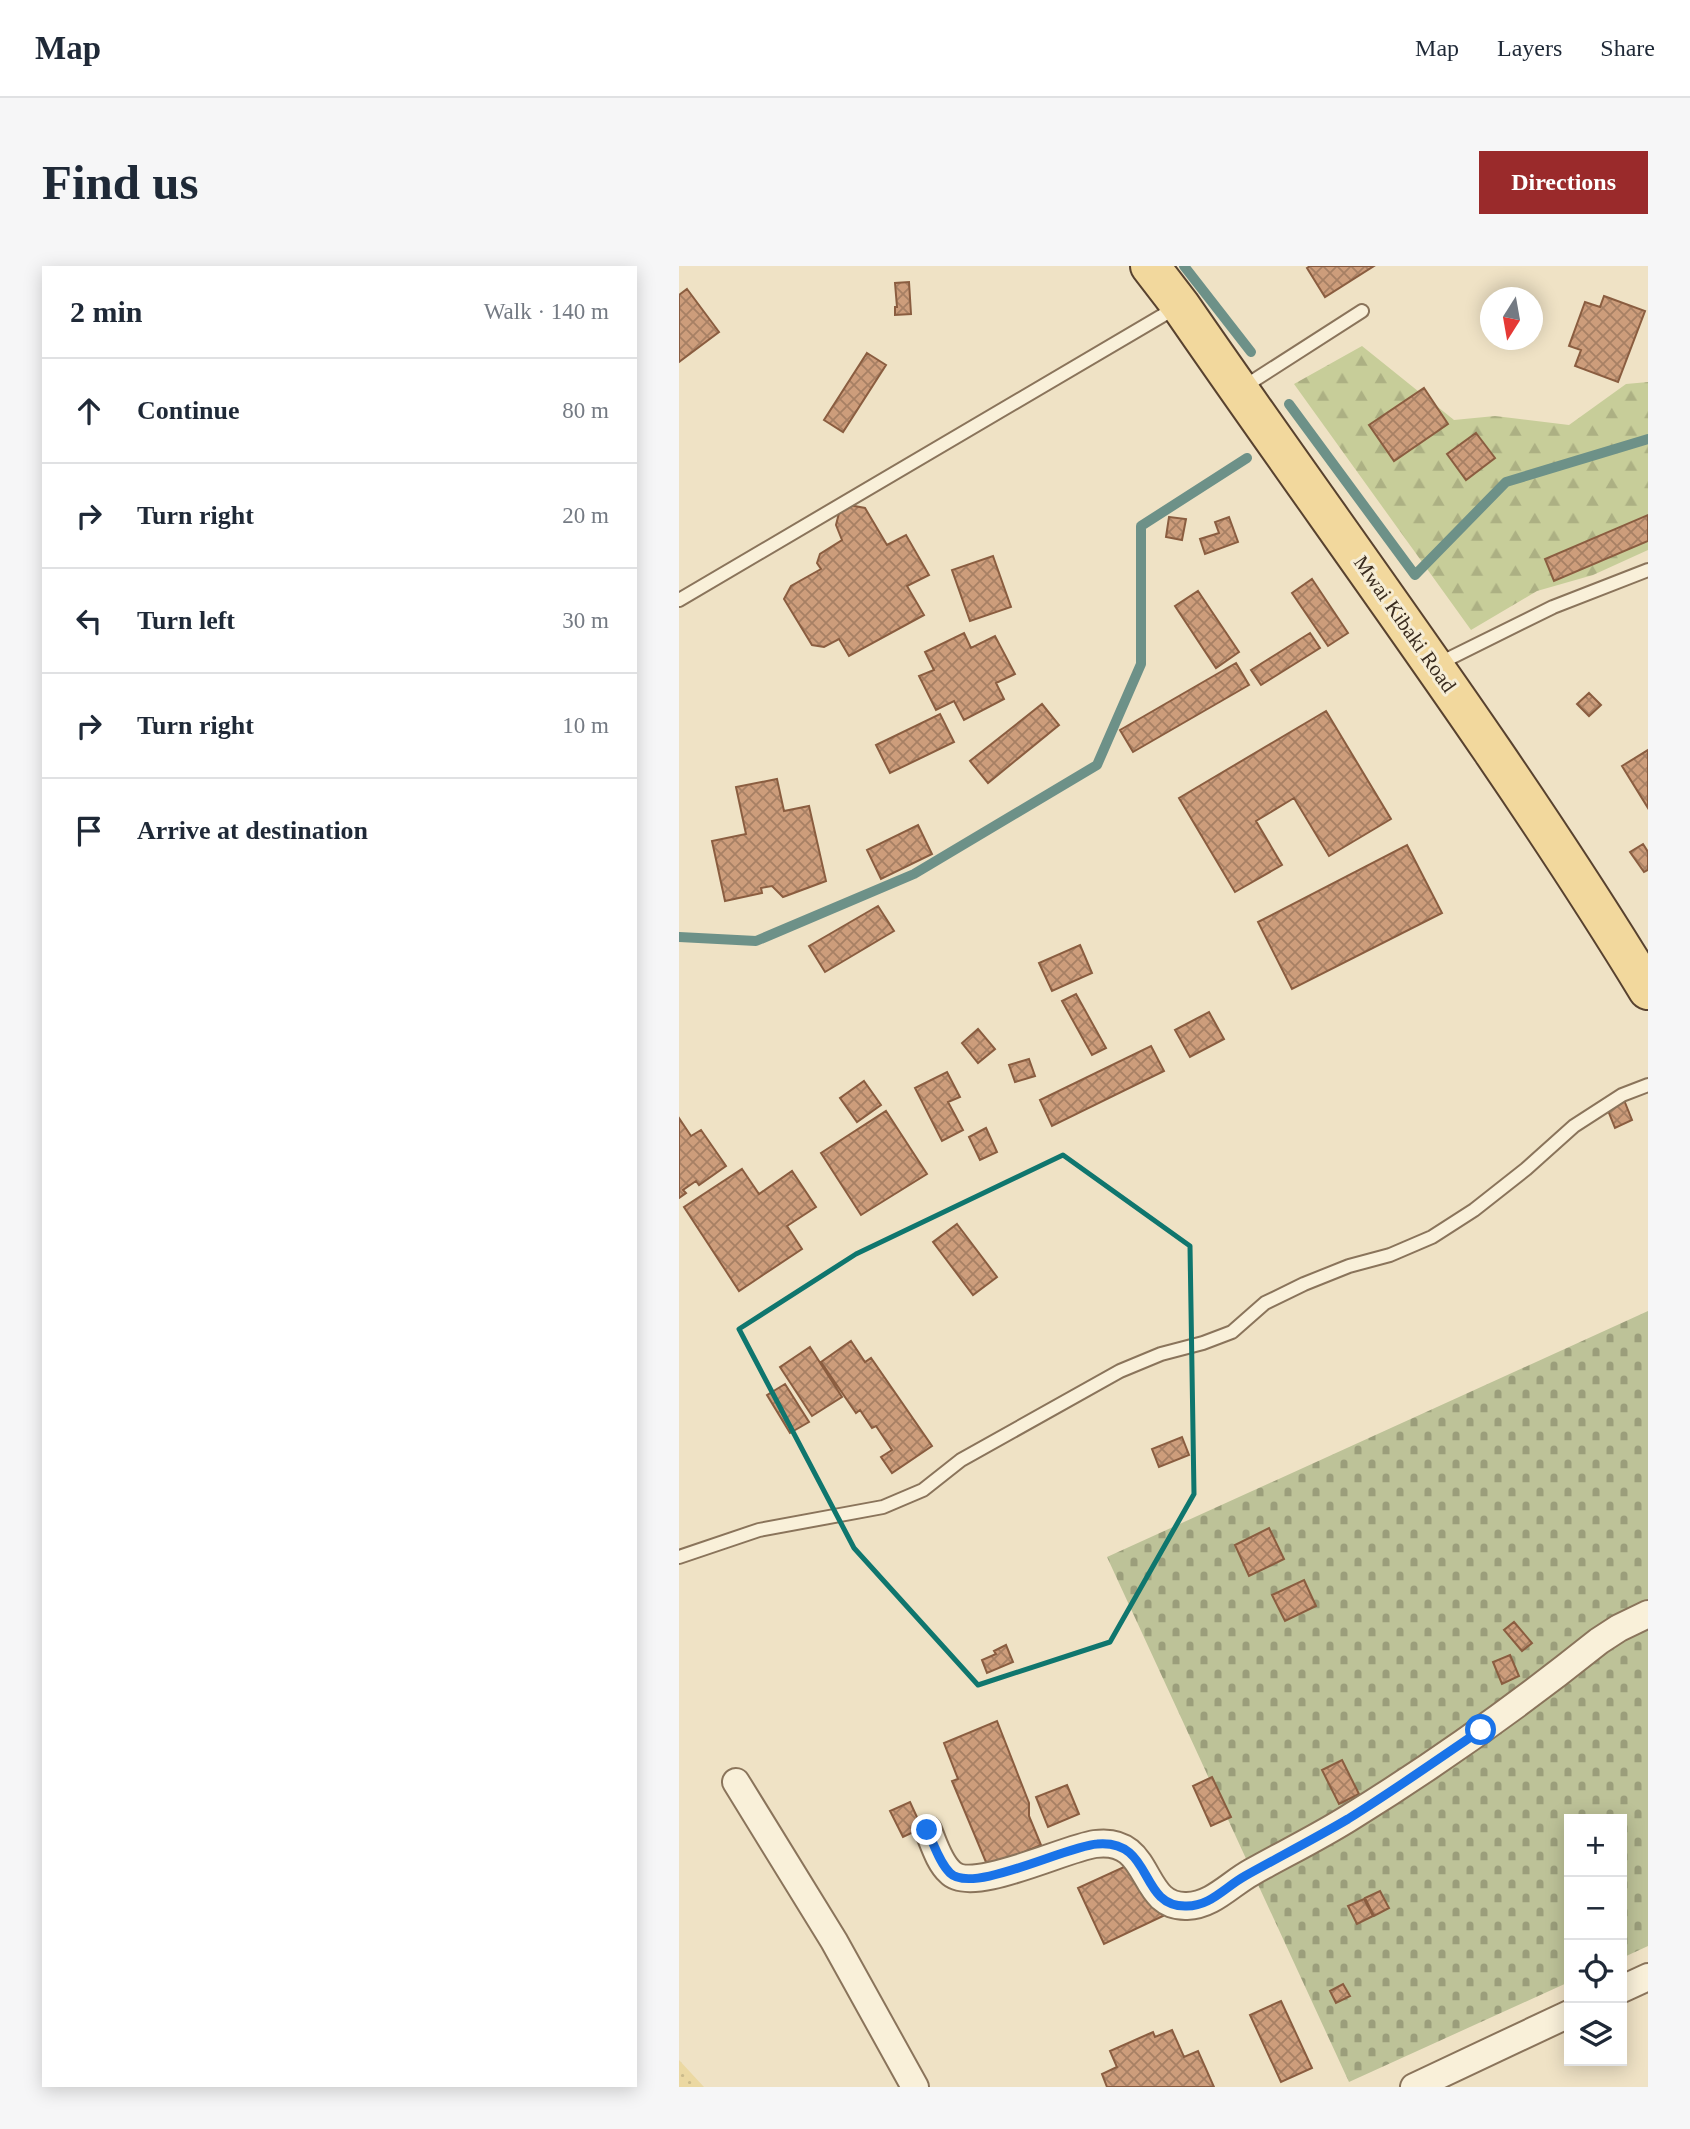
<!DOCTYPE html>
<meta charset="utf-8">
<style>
:root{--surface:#fff;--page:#f6f6f7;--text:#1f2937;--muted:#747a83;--line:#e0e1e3;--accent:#9a2a2b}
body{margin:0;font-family:"Times New Roman",serif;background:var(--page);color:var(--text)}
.controls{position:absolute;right:21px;bottom:21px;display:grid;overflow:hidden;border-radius:0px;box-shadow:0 4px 18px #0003}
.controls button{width:63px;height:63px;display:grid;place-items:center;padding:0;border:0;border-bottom:2px solid var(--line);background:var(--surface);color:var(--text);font:35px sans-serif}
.compass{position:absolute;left:801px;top:21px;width:63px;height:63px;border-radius:50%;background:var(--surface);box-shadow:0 4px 18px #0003;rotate:191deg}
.stop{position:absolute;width:21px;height:21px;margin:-16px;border:5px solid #1a73e8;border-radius:50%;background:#fff}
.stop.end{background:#1a73e8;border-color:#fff;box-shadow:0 2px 7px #0008}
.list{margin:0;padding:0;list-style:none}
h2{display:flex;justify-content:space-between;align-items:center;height:91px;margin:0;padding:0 28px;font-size:30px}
h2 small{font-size:23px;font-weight:400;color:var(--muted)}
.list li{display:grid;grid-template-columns:46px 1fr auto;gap:21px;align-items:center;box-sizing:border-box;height:105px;padding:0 28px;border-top:2px solid var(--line)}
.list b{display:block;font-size:26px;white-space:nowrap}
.list em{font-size:23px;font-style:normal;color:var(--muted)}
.icon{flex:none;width:38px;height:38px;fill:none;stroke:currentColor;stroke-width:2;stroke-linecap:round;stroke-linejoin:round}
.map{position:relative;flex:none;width:969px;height:1821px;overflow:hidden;border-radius:0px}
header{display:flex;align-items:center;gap:42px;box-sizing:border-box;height:98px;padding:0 35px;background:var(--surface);border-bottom:2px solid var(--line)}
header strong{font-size:33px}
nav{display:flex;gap:38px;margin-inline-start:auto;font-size:24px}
.intro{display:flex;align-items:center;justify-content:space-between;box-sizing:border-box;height:168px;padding:0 42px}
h1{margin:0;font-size:49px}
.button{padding:18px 32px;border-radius:0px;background:var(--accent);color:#fff;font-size:24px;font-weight:700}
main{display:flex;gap:42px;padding:0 42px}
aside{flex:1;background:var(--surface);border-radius:0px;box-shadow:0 4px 18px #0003}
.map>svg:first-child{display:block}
.forest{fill:url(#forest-firs)}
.sand{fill:url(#sand-dots)}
.cemetery{fill:url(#cemetery-stones)}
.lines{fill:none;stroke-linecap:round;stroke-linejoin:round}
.stream{stroke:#6d9188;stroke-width:10}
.building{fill:url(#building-cross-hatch);stroke:#8a5d40;stroke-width:2}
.service-casing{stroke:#8a745b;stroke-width:16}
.minor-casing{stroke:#8a745b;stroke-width:30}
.primary-casing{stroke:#58422f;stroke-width:42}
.service{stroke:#f9f0d9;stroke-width:12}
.minor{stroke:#f9f0d9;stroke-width:26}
.primary{stroke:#f2d89d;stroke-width:38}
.route{stroke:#1a73e8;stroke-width:9}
.marked{fill:none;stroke:#0f766e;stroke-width:5;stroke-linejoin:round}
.labels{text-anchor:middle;stroke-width:6;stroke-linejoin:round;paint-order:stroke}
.street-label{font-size:21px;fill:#3a2c1f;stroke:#f6edd5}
</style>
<header>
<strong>Map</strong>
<nav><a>Map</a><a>Layers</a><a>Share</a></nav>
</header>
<div class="intro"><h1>Find us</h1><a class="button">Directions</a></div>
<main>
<aside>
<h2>2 min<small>Walk · 140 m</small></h2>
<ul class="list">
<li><svg class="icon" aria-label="ahead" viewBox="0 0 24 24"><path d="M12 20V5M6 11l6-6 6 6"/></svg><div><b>Continue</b></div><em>80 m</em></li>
<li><svg class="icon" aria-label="right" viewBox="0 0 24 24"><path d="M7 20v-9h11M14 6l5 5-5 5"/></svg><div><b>Turn right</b></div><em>20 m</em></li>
<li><svg class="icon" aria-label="left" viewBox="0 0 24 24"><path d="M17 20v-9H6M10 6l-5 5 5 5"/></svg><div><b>Turn left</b></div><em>30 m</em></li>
<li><svg class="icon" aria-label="right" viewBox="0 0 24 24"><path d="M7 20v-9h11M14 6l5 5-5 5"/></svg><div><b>Turn right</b></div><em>10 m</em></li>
<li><svg class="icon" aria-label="arrive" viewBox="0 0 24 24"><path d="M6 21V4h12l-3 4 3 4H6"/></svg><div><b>Arrive at destination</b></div></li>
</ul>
</aside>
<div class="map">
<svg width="969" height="1821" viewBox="0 0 969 1821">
<defs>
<pattern id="forest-firs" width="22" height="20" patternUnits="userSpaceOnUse" patternTransform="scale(1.75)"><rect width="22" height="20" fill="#c7cd99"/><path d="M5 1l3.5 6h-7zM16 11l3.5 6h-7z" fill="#acb083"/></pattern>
<pattern id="sand-dots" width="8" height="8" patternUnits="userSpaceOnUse" patternTransform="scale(1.75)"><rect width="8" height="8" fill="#ebd8a2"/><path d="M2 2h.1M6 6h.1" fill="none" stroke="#caba8b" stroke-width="1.8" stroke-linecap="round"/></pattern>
<pattern id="cemetery-stones" width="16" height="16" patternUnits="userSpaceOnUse" patternTransform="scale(1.75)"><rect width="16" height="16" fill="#bdc298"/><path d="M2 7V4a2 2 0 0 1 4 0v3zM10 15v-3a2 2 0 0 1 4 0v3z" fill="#9b9e7b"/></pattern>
<pattern id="building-cross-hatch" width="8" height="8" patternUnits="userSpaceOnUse" patternTransform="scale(1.75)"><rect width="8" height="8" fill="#cd9d7b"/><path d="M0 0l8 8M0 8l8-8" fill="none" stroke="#a78064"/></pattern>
</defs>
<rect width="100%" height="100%" fill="#efe2c5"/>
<path class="forest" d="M683,80L775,154L816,150L890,159L947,118L969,116V284L914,309L858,325L792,364L615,118Z"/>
<path class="sand" d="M0,1794L25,1821H0Z"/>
<path class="cemetery" d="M969,1045V1680L943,1692V1553H890V1716L670,1816L428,1291Z"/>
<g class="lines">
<path class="stream" d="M505,0L572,86
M610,138L736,309L827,216L969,173
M0,671L77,675L235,608L418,499L462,398V260L568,192"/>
</g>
<path class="building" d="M631,0H695L646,31L628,2Z
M230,16L232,48L216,49V41H218L216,17Z
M8,23L40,66L0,96V29Z
M925,30L966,45L939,116L896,100L902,84L890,80L906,36L921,41Z
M188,87L207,99L164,166L145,154Z
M745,122L769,158L715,195L690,159Z
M797,167L816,192L787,214L768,188Z
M170,239L186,242L208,279L227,269L250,309L228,320L245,349L170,390L160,373L145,381L133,379L105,333L112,320L142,303L138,297L141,288L163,274L157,259L160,247Z
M969,249V275L875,315L866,293Z
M490,251L507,253L503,274L487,271Z
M550,251L559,276L526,288L521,273L540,267L536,256Z
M314,290L332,341L291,355L273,304Z
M633,313L669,367L649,380L613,327Z
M519,325L560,386L537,402L496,340Z
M285,367L292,382L316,370L336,408L317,417L325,433L285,454L275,435L257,444L240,410L255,404L246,386Z
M631,367L641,382L582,419L572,404Z
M557,397L570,419L454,486L441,464Z
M910,427L922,439L910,450L898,438Z
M363,438L380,459L309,517L291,495Z
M647,445L712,553L650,590L615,532L577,555L603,599L556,626L500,532Z
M261,448L275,476L211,507L197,479Z
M969,484V542L943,500Z
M98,513L105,545L130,540L147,615L104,631L93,620L82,622L83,627L46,635L33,575L67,568L57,521Z
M239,559L253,588L202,613L188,584Z
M964,578L969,586V604L965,606L951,586Z
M728,579L763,647L613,723L579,656Z
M199,640L215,665L146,706L130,680Z
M401,679L413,707L373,725L360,697Z
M397,728L427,782L413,789L383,735Z
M530,746L545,773L511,791L496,764Z
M299,763L316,783L299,797L283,777Z
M472,780L485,805L373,860L361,834Z
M350,793L356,810L336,816L330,799Z
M268,806L281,831L269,836L284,864L263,875L236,822Z
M185,815L202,839L178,856L161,832Z
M945,834L953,854L936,862L928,842Z
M207,845L248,908L182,949L142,887Z
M0,852L12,870L22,864L47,900L20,919L17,915L4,924L7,927L0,932Z
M307,862L318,886L301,894L290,871Z
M63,903L80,928L113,905L137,941L108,960L123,983L60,1025L5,941Z
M278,958L318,1011L294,1029L254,976Z
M172,1075L186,1096L192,1092L253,1180L213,1207L202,1191L213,1184L197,1160L193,1162L181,1144L177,1147L142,1096Z
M131,1081L163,1131L133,1150L101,1101Z
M106,1118L130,1156L111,1167L88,1129Z
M503,1171L510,1189L480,1201L473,1183Z
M590,1262L605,1293L570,1310L556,1279Z
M625,1314L637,1340L606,1355L593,1329Z
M835,1356L853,1377L843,1385L825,1364Z
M327,1379L334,1396L308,1407L303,1394L317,1388L315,1385Z
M831,1389L840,1410L823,1418L814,1396Z
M318,1455L350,1537V1550L362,1579L309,1601L273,1515L279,1513L265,1477Z
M663,1494L680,1528L660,1538L643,1504Z
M533,1511L552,1551L532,1560L514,1520Z
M388,1519L400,1548L369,1561L357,1531Z
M231,1536L243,1562L224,1571L211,1545Z
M458,1595L484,1650L425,1678L399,1622Z
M701,1625L710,1642L695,1650L686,1632Z
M685,1633L694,1650L678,1658L669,1640Z
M664,1718L671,1730L657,1737L651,1725Z
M602,1735L633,1802L602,1816L571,1749Z
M493,1764L505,1791L519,1785L535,1821H428L423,1808L438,1801L431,1785L474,1766L476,1771Z"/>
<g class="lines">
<defs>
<path id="service" d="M563,122L683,45
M0,334L498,41
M757,399L874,341L969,304
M0,1291L80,1264L204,1241L244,1224L282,1194L441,1105L482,1088L524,1077L553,1066L586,1037L625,1018L670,1000L711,989L753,971L795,944L847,903L895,860L943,829L969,819"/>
<path id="minor" d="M57,1516L155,1675L236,1821
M249,1564C255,1578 260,1596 271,1606C292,1629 386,1582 416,1578C475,1570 459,1642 508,1640C534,1639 551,1618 573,1606C605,1588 638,1572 670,1552C756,1499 840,1439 920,1375L940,1362L969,1348
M943,1723L969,1711
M735,1821L890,1748"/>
<path id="primary" d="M471,0L501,39C658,267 825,488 969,724"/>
</defs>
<use href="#service" class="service-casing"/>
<use href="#minor" class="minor-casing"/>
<use href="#primary" class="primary-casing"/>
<use href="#service" class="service"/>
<use href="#minor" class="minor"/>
<use href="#primary" class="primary"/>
</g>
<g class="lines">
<path class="route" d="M248,1564C255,1578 260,1596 271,1607C293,1629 387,1580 418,1578C475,1573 459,1640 506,1640C531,1641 546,1621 566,1610C600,1591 635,1573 669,1553C714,1525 758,1494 802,1464"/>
</g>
<path class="marked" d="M384,889L511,980L515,1228L431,1376L299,1419L175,1282L60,1063L177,988Z"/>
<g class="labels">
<g class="street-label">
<text transform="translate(726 358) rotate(55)" y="7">Mwai Kibaki Road</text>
</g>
</g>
</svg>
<div class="controls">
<button>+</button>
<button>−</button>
<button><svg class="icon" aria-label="locate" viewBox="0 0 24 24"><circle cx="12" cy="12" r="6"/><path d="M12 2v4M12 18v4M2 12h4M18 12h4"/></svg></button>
<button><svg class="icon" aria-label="layers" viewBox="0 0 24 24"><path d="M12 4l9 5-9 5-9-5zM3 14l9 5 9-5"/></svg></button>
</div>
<svg class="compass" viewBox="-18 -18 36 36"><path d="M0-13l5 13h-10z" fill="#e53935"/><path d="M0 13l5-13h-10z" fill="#747a83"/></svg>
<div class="stop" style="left:802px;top:1464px"></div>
<div class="stop end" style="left:248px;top:1564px"></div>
</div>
</main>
